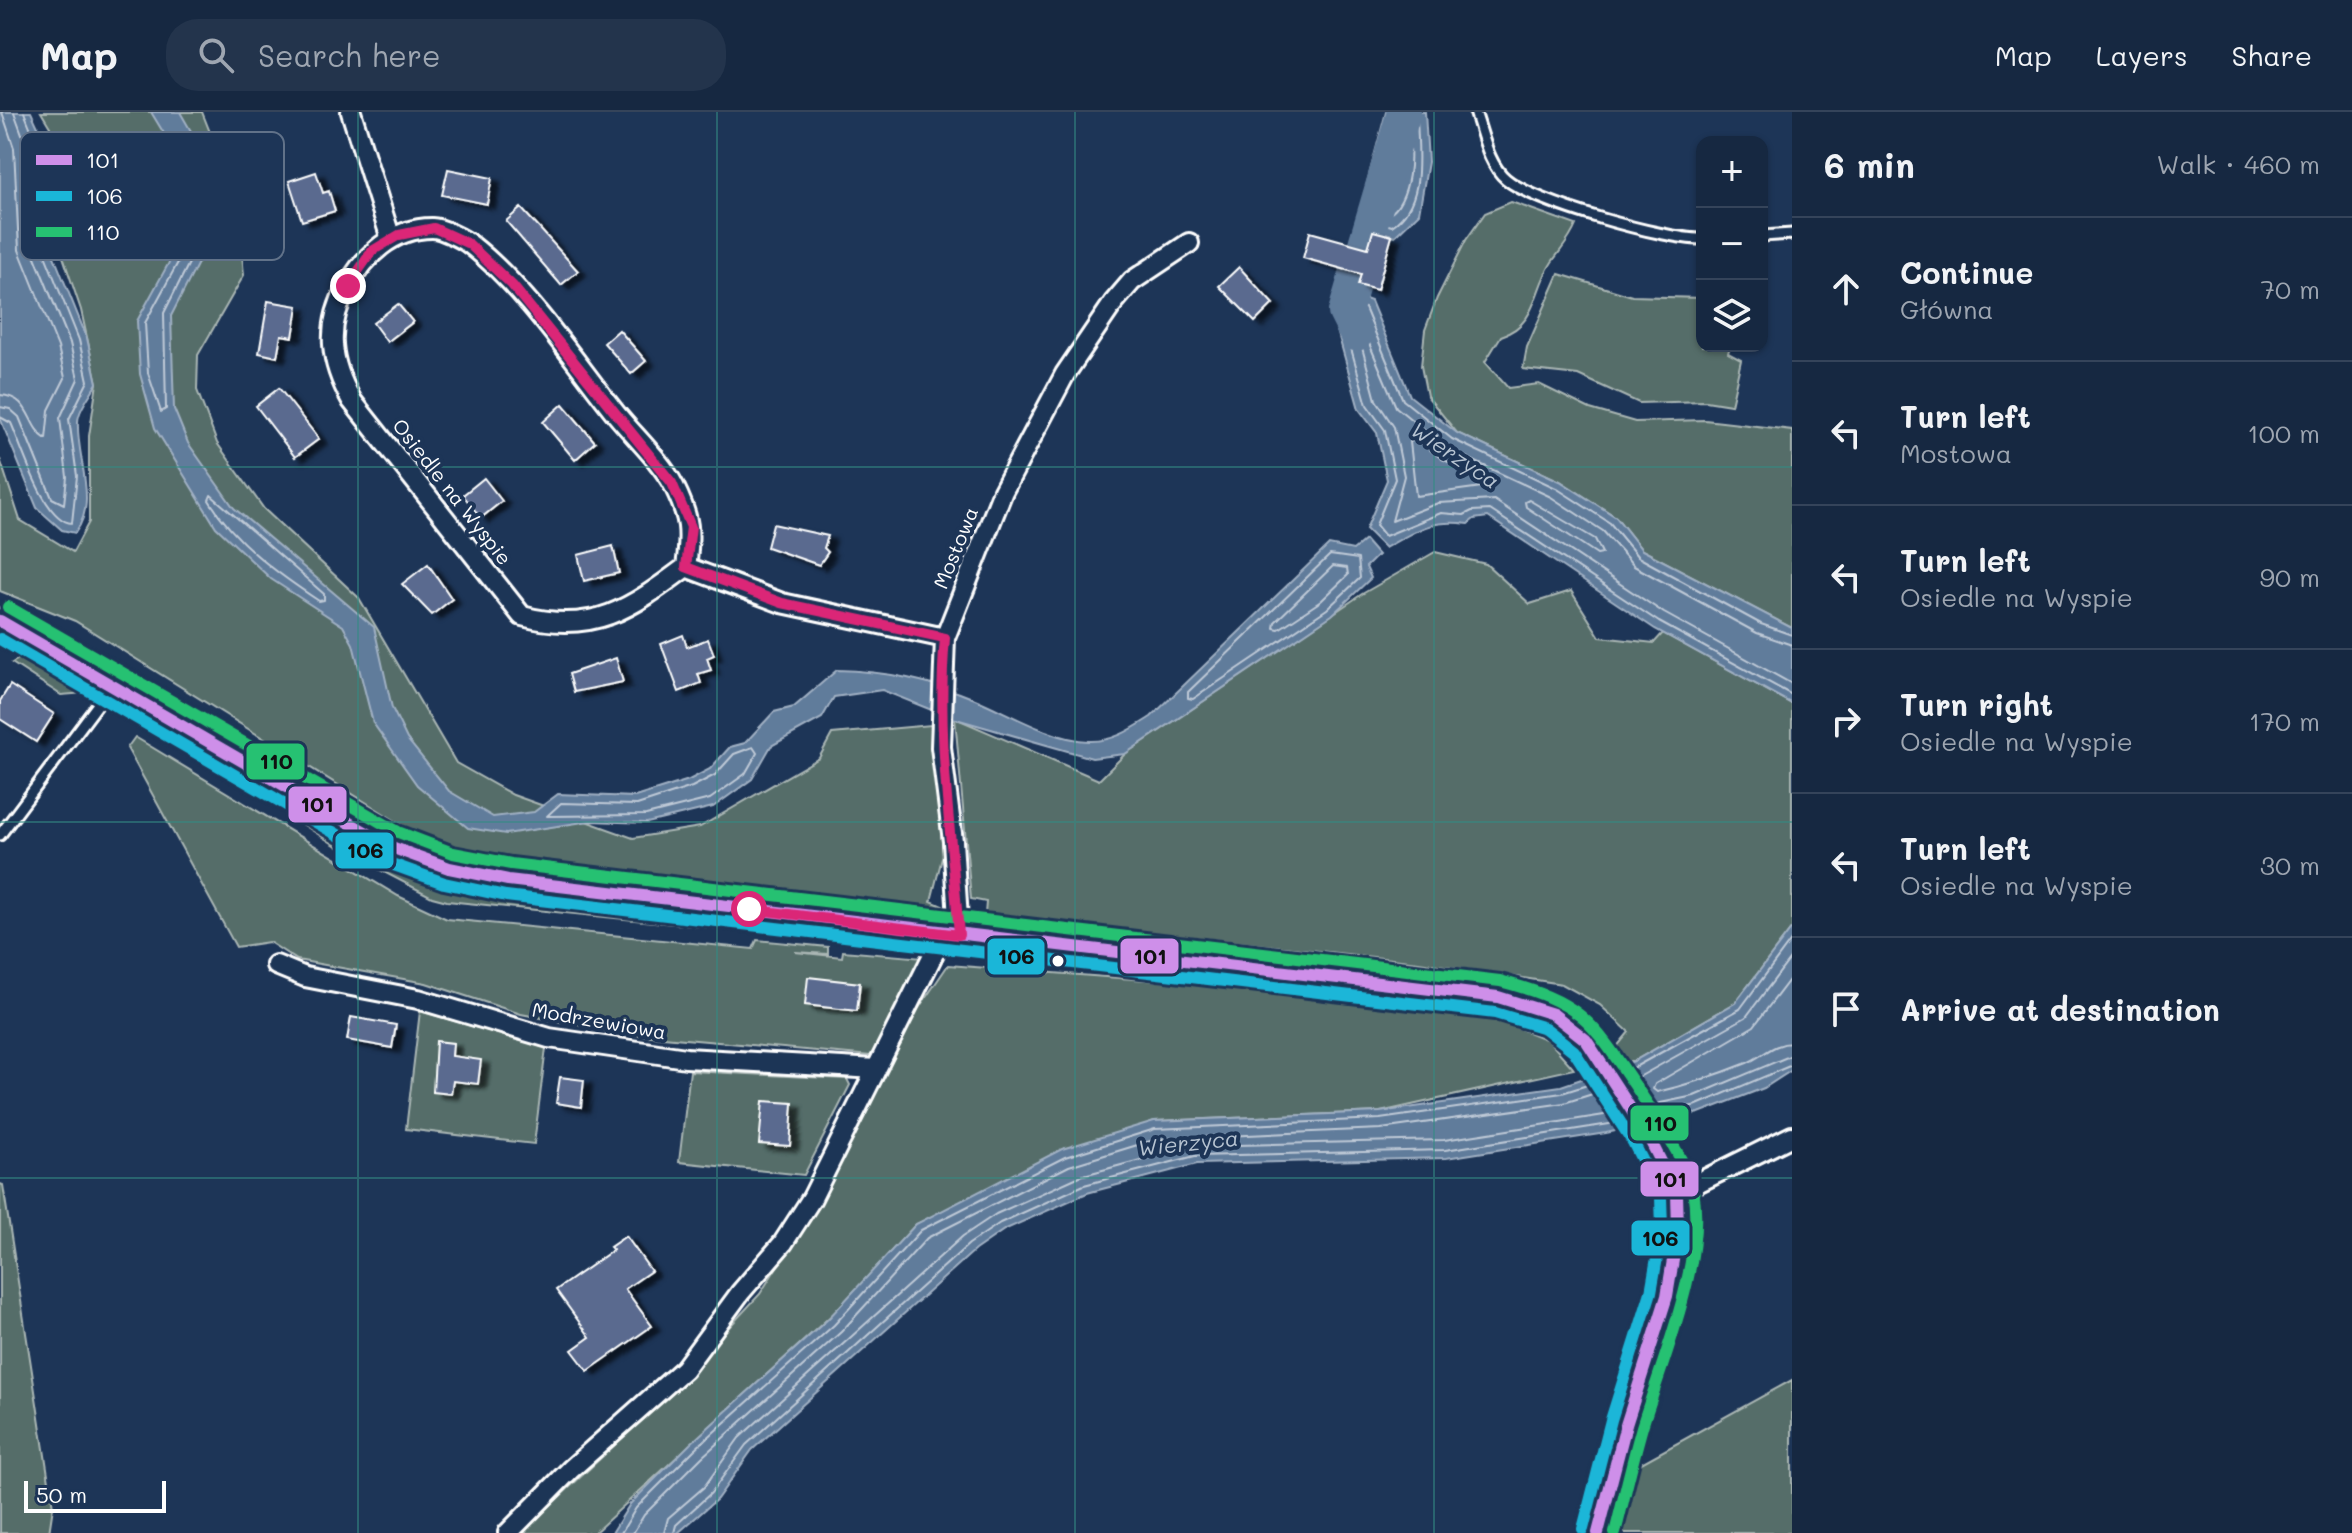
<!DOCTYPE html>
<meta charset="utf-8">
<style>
:root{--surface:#162841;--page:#23344c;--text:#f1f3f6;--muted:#9ea6b1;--line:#35445a}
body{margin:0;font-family:Mali,sans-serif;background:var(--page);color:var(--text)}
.controls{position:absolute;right:24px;top:24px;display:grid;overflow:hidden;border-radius:16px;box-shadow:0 2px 6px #0004}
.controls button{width:72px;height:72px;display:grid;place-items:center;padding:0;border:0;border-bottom:2px solid var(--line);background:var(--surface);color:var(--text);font:40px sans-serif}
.scale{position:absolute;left:24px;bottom:20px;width:142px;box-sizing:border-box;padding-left:8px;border:4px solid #fff;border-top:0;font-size:22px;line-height:28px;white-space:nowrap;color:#fff;-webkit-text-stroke:6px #1d3557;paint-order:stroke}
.stop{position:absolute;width:24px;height:24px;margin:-18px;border:6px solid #db2777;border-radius:50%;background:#fff}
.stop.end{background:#db2777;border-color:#fff;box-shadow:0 2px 8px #0008}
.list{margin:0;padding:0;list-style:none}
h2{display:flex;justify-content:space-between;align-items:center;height:104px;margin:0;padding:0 32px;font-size:34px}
h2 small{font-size:26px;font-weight:400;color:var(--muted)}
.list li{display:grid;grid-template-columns:52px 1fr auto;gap:24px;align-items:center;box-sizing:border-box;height:144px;padding:0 32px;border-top:2px solid var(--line)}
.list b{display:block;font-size:30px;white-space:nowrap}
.list p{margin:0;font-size:26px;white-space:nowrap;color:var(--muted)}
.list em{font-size:26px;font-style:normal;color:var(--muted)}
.icon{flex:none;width:44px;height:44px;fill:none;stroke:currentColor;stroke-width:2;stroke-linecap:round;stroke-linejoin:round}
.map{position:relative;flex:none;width:1792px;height:1421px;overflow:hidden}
header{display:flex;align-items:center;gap:48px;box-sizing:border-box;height:112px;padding:0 40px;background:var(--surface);border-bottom:2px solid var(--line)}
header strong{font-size:38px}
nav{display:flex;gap:44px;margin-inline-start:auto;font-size:28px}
.search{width:560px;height:72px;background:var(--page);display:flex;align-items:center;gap:20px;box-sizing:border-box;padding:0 28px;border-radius:32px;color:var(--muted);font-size:30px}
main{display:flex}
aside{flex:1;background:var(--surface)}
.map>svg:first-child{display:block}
.green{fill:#546d69;stroke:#aab6b4;stroke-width:2}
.water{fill:#607b9b;stroke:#a0b0c3;stroke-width:2}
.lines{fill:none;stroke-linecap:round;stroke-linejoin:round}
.shore{stroke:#bfcad7;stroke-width:2}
.river{stroke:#607b9b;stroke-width:34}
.building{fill:#5a6b8f;stroke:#fff;stroke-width:2;filter:url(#shadow)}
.lane-casing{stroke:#fff;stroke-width:15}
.street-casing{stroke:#fff;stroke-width:24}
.secondary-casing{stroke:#fff;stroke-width:30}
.lane{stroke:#1d3557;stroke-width:9}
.street{stroke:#1d3557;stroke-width:18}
.secondary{stroke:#1d3557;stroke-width:24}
.bus-1-casing{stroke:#1d3557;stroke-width:18}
.bus-2-casing{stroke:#1d3557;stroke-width:18}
.bus-3-casing{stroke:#1d3557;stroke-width:18}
.bus-1{stroke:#ce8fe9;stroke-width:12}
.bus-2{stroke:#1ab6d8;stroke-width:12}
.bus-3{stroke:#26c172;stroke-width:12}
.route{stroke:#db2777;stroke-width:10}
.grid{fill:none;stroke:#338b84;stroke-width:2;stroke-opacity:0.55}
.bus-dot{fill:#fff;stroke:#1d3557;stroke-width:3}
.labels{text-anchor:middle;stroke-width:8;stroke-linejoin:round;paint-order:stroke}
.street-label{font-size:20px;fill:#fff;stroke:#1d3557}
.water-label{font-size:22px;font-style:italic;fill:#b7c4d2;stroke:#1d3557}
.key{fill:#1d3557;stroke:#617289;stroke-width:2}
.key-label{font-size:22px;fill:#fff}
.line-badge{stroke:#1d3557;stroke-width:3}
.pale-badge-label{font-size:22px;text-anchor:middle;font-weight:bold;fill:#111}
</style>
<header>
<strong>Map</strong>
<div class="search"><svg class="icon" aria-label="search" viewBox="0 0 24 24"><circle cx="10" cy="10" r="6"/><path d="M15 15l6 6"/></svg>Search here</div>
<nav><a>Map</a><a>Layers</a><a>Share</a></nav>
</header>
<main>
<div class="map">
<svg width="1792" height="1421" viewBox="0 0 1792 1421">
<defs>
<filter id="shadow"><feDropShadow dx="8" dy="4.5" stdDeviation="2" flood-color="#0009"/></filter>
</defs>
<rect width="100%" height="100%" fill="#1d3557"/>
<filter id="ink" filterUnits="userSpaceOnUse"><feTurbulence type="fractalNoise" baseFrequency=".0125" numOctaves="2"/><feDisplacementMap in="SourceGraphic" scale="16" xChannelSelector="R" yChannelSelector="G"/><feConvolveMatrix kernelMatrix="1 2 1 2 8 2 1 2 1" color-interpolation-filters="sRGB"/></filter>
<g filter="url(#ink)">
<path class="green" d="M41,0H202L237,89L244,163L198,243L197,278L217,331L264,397L359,486L456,651L513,683L633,726L700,715L819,646L832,622L931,613L943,742L931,789L947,796L933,804L867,790L848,800L695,783L648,762L651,772L436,734L75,509L0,479V347L20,408L73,440L89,410V324L97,271L81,198L51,109L50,15Z
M1511,90L1576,113C1570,128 1561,137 1552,150C1533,178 1538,212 1501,224L1485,250L1508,276L1539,272L1590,297L1635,310L1705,308L1792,318V516L1642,438L1616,405L1560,369L1457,321L1427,284L1421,254L1425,218L1437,186L1466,128L1485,101Z
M1559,162L1632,184L1702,186V234H1730L1728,241L1741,248L1731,293L1706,289L1639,291L1578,263L1523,257L1527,235Z
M1435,440L1486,452L1530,492L1571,479L1600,525L1654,531L1663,521L1792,592V816L1735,891L1634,949H1624L1615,937L1629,920L1600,893L1562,872L1419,850L985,802L986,790L971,787L955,606L1099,668L1125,642L1362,482Z
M22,545L86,581L61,583L12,551Z
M135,625L398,784L447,807L753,837L757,828L828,835V842L795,840L842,845L843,839L924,846L871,944L619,921L521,902L426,871L297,848L269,830L236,835L127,636Z
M230,653L409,754L441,765L711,803L716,810L738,806L743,819L447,789L432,785L349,742L218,658Z
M948,853L1211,873L1488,904L1548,928L1574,957L1380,1000L1154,1009L916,1112L836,1199L594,1421H521L655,1295L760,1182L799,1120L870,968Z
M420,899L546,936L534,1032L406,1017Z
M690,959L847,967L850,973L804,1063L679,1050Z
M0,1072L3,1073L53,1395L49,1421H0Z
M1792,1268V1421H1610L1625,1360Z"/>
<path class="water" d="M0,0H31L44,28L49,132L87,226L97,271C91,282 78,298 78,310C76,346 99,390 75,421L62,418L37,396L0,306Z
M151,0H180L210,52L214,93L227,105L225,119L201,145L171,204L174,297L188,331L234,396L374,515L392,596L407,627L449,679L493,705L534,700L558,682L635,685L689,668L710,657L730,635L745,631L774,600L794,595L837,558C883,559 932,569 975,587C1009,601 1052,628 1089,629C1113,630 1132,617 1151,605L1329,433L1353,438L1365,428L1378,443L1366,455L1371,466L1332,503L1125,642L1092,646L949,605L882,578L834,585L822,606L771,634L752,667L713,695L647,711L590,709L506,722L468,716L417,673L373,611L353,532L343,514L271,467L216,415L155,316L140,262L137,209L195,103L183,53Z
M1386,0H1425L1428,50L1419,101L1395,124L1373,117L1358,104Z
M1338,177L1371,189L1410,284L1457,321L1560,369L1616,405L1642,438L1792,516V592L1655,517L1488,405L1474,407L1468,412C1431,407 1417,418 1385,436L1366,417L1387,368L1377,321L1359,297L1332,200Z
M1792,816V958L1764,976L1699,1001L1606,1021L1446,1046L1197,1052L1087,1081L1004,1118L975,1138L752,1338L717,1387L678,1421H612L630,1392L690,1332L828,1207L916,1112L1062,1037L1154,1009L1380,1000L1561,974L1634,949L1735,891Z"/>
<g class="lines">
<path class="shore" d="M1394,0L1368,100L1377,110L1392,114C1428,90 1417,38 1417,0
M1405,16C1416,37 1410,92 1388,103L1379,96L1400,18Z
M206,99L217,107V115L194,141L164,201L166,297L161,300L148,261L145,211Z
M0,283C32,285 26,314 46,327L49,298L65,266L58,235L19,138L14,36L2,0
M0,295L10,297L19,305L52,386L64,392L67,365L60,306L78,267L70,231L31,135L26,33L14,0
M0,305L11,311C22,335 44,410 72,411L77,364L69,307L88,269L79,228L41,133L36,30L24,0
M1416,327L1442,347L1488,368L1489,374L1416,384L1410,330Z
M211,383L324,482V488L319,489C278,462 235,431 209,388Z
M1529,388L1595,427L1602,441L1597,442L1526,395L1525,390Z
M1330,443L1358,447L1360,466L1327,497L1193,587L1188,586V580Z
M1333,454L1347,456L1348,463L1321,489L1279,517L1274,516L1275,510Z
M1792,523L1761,512L1638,445L1610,411L1556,376L1452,327L1403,288L1365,196L1343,190L1341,201L1367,293L1385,318L1395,367L1376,413L1385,424L1441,401L1464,403L1472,399L1490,398L1659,510L1792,583
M1792,533L1757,521L1634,454L1603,419L1551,385L1446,336L1396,295L1366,224H1359L1376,288L1394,315L1404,364L1392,409L1438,391L1494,388L1664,501L1792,572
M753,635L757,641L745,662L710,687L646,703L547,704L561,691L637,693L692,675L715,663L734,642Z
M1792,864L1754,914L1655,972L1653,977L1657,980C1688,973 1717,963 1747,951C1763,944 1774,931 1792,931
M1624,961L1740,897L1792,827
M1630,970L1746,905L1792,844
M1646,994L1694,984L1792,943
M1652,1003L1697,993L1792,953
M621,1421L636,1396L695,1337L834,1213L921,1118L1065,1045L1155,1017L1380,1007L1562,981L1597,970
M633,1421L644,1403L702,1345L841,1220L927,1126L1069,1054L1157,1027L1381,1017L1564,991L1602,979
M664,1421L668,1406L704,1375L739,1326L963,1124L996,1102L1080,1064L1193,1034L1444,1028L1617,1001
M674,1421L676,1413L711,1381L746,1333L969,1132L1000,1111L1084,1073L1195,1044L1445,1038L1622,1010"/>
<path class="river" d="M1356,222L1345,200L1404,0"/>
</g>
<path class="building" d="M448,57L492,66L487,92L442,83Z
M316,60L323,81L329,79L335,99L302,109L289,69Z
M521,96L578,159L561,173L506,109Z
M1373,119L1392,124L1377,178L1358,173L1361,162L1303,146L1310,120L1368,136Z
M1239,155L1273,192L1255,210L1219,174Z
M268,189L298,194L293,225L281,223L277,245L259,241Z
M398,192L413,210L387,230L373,211Z
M619,218L646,249L631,262L604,231Z
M279,276L319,327L295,345L256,294Z
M563,292L595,330L575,348L543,310Z
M484,366L502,389L481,406L463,383Z
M773,412L828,424L824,436L828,440L819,453L767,435Z
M613,434L619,461L584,469L578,443Z
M428,452L452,487L432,503L402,472Z
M683,523L687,535L708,527L714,543L707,546L711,558L698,562L701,571L679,580L661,532Z
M616,546L623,570L574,580L569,562Z
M10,573L54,602L36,630L0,607V589Z
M808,865L860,871L857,899L805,893Z
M351,905L396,913L392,936L347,928Z
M436,929L453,931L452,944L481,948L478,972L453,969L451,982L433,980Z
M560,965L584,968L581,995L556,991Z
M763,989L793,991L790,1034L759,1032Z
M626,1124L651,1159L625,1177L652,1214L588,1259L572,1238L590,1225L556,1178L613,1138L610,1135Z"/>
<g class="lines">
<defs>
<path id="lane" d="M1475,0C1483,22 1488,52 1506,67C1534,91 1666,128 1702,127
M1762,124L1792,122
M0,723L110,576"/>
<path id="street" d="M351,0L391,127
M686,455C691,420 690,406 674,374C661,349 635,325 617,303C573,248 526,176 471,133C463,127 442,116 432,116C393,116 365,143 347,175C325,215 330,250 352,289L522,504C593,523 630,497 686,455L782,491L945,526
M959,823L953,729L941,635L945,526L1003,379L1065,262L1114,190L1132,169L1189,131
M276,853L305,865L418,887L549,926L686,946L876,957
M1677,1081L1792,1024
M508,1421L571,1357L684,1257L740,1181L783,1131L812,1086L944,821"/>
<path id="secondary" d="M0,509L391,735L449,756L508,768L996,828L1498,885L1553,902L1586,928L1647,1022L1677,1081L1678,1118L1667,1184L1626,1313L1598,1421"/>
</defs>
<use href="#lane" class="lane-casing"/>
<use href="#street" class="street-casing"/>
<use href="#secondary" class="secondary-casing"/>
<use href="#lane" class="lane"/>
<use href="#street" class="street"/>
<use href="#secondary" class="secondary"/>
<defs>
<path id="bus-1" d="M0,509L391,735L449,756L508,768L1498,885L1553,902L1586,928L1647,1022L1677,1081L1678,1118L1667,1184L1626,1313L1598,1421"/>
<path id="bus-2" d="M0,527L383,749L444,771L506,784L1495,901L1545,916L1574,939L1633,1030L1661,1085L1662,1117L1651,1180L1611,1308L1583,1417"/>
<path id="bus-3" d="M8,495L398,720L453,741L511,752L1500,869C1579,890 1590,906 1634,972C1651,998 1687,1049 1693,1078C1706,1147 1662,1249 1642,1315C1632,1350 1624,1386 1615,1421"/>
</defs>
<use href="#bus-1" class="bus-1-casing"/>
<use href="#bus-2" class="bus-2-casing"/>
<use href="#bus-3" class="bus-3-casing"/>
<use href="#bus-1" class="bus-1"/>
<use href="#bus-2" class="bus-2"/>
<use href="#bus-3" class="bus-3"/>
</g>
</g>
<g class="lines" filter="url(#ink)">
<path class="route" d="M348,174L372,139L399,123L434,116L469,132L512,173L672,371L691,415L686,455L782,491L945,526C936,625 952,724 959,823L749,797"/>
</g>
<path class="grid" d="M358,0V1421M717,0V1421M1075,0V1421M1434,0V1421M0,355H1792M0,710H1792M0,1066H1792"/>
<circle class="bus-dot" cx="1058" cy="849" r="7"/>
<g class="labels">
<g class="street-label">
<text transform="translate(452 380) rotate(52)" y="7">Osiedle na Wyspie</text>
<text transform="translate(956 436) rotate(-68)" y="7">Mostowa</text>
<text transform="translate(599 909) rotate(10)" y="7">Modrzewiowa</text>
</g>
<g class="water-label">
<text transform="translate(1455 343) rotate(34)" y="8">Wierzyca</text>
<text transform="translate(1188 1031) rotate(-6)" y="8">Wierzyca</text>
</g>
</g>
<rect x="20" y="20" width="264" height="128" rx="12" class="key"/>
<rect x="36" y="43" width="36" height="10" fill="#ce8fe9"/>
<rect x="36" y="79" width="36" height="10" fill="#1ab6d8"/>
<rect x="36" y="115" width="36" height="10" fill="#26c172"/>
<g class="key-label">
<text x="86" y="56">101</text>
<text x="86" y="92">106</text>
<text x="86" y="128">110</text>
</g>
<g class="line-badge">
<rect x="245" y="630" width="61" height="39" rx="8" fill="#26c172"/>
<rect x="287" y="673" width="61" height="39" rx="8" fill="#ce8fe9"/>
<rect x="334" y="719" width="61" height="39" rx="8" fill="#1ab6d8"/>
<rect x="1119" y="825" width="61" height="38" rx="8" fill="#ce8fe9"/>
<rect x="986" y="825" width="60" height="39" rx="8" fill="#1ab6d8"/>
<rect x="1629" y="992" width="61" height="38" rx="8" fill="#26c172"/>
<rect x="1639" y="1048" width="61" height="38" rx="8" fill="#ce8fe9"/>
<rect x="1630" y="1107" width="61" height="38" rx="8" fill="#1ab6d8"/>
</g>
<g class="pale-badge-label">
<text x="276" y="657">110</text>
<text x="317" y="700">101</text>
<text x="365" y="746">106</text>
<text x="1150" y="852">101</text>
<text x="1016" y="852">106</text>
<text x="1660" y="1019">110</text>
<text x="1670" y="1075">101</text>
<text x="1660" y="1134">106</text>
</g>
</svg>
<div class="controls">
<button>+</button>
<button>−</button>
<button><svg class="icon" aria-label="layers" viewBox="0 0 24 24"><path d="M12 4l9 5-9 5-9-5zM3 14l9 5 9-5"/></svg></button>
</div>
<div class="scale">50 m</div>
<div class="stop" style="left:749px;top:797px"></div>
<div class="stop end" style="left:348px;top:174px"></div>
</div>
<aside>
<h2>6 min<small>Walk · 460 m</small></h2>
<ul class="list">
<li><svg class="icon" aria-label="ahead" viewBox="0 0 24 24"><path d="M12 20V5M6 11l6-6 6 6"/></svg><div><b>Continue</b><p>Główna</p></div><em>70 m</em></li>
<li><svg class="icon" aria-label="left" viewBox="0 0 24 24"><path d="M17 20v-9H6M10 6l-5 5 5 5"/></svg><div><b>Turn left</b><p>Mostowa</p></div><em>100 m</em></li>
<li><svg class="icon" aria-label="left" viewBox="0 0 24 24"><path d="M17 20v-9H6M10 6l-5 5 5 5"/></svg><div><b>Turn left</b><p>Osiedle na Wyspie</p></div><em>90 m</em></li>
<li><svg class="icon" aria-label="right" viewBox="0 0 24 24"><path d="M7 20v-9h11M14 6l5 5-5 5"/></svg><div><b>Turn right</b><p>Osiedle na Wyspie</p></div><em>170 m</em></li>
<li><svg class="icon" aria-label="left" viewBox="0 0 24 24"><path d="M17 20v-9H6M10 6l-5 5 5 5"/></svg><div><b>Turn left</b><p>Osiedle na Wyspie</p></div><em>30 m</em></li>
<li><svg class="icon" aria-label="arrive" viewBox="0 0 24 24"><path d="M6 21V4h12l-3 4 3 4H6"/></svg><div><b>Arrive at destination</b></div></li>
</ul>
</aside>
</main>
